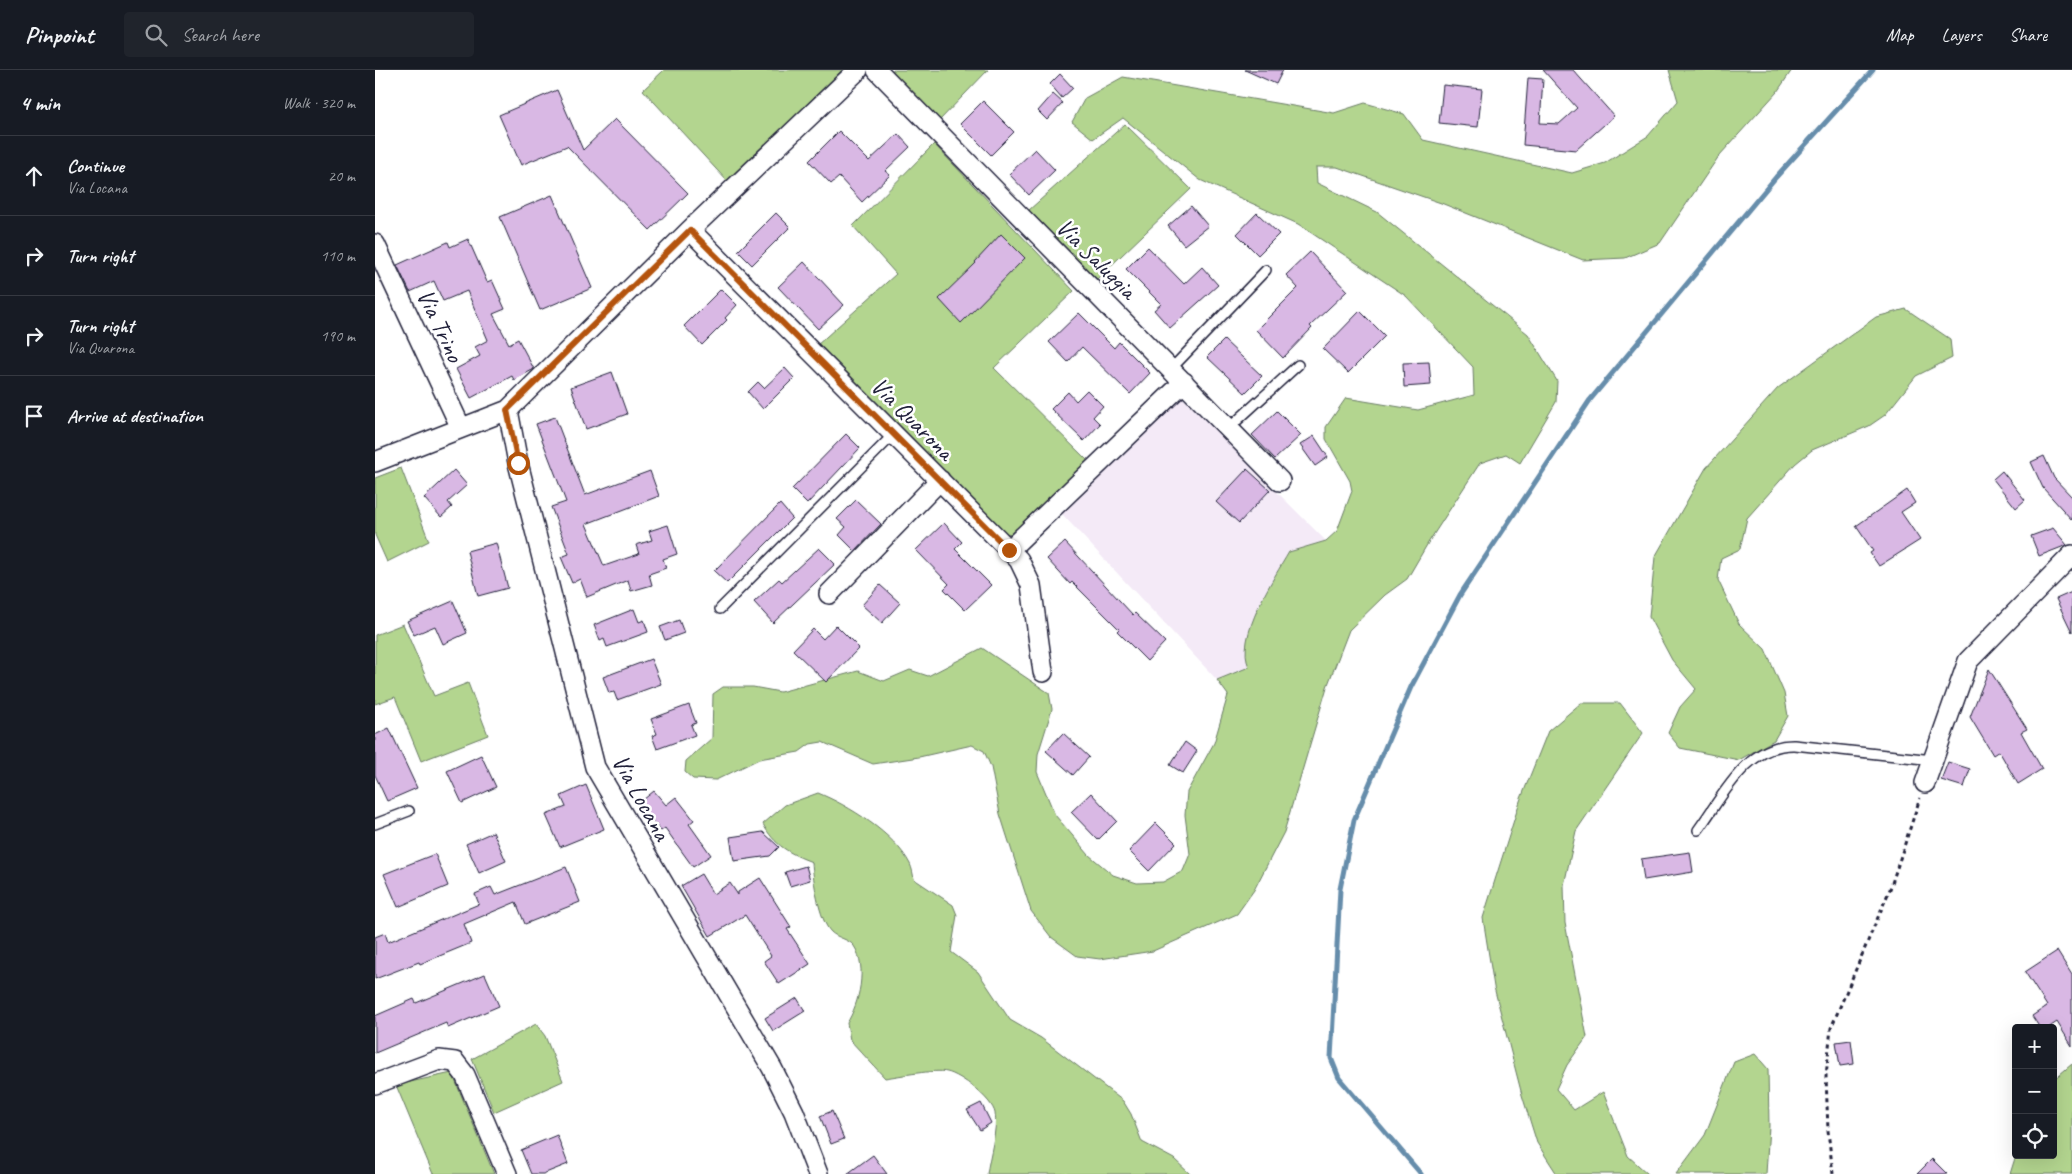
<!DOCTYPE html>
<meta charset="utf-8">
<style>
:root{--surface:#171b24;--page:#20242c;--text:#f1f3f6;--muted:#9ea1a6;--line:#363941}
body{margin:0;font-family:Caveat,sans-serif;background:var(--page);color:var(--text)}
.controls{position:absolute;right:15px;bottom:15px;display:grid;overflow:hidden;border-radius:5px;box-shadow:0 5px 20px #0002}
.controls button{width:45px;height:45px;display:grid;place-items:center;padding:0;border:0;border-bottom:1px solid var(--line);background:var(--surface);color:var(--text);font:25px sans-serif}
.stop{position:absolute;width:15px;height:15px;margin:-11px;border:4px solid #b45309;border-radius:50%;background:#fff}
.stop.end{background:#b45309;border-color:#fff;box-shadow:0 1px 5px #0008}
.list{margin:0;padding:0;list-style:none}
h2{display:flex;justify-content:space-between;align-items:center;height:65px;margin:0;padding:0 20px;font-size:21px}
h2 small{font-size:16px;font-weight:400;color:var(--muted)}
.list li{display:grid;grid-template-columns:32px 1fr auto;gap:15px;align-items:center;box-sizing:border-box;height:80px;padding:0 20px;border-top:1px solid var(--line)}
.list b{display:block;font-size:19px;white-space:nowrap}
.list p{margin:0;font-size:16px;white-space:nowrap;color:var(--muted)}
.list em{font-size:16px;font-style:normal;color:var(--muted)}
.icon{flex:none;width:28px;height:28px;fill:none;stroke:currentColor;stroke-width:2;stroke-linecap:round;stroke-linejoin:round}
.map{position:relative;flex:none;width:1697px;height:1104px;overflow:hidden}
header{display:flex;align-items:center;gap:30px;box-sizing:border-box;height:70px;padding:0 25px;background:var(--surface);border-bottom:1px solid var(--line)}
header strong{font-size:24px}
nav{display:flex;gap:28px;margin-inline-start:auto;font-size:18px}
.search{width:350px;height:45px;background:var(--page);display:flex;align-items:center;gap:12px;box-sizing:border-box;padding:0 18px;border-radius:5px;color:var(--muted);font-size:19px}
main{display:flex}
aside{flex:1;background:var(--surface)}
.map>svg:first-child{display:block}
.built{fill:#f4eaf7}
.green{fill:#b3d58f;stroke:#6a7c65}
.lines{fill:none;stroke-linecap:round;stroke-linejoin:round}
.stream{stroke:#668dab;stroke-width:5}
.building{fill:#d9b8e4;stroke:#22223b}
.service-casing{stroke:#22223b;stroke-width:12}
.minor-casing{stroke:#22223b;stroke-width:22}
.path{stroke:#22223b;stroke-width:3;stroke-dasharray:4 4;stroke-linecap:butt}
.service{stroke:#fff;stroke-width:9}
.minor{stroke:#fff;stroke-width:19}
.route{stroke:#b45309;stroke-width:6}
.labels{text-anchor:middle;stroke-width:5;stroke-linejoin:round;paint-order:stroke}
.street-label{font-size:25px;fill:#22223b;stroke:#fff}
</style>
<header>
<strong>Pinpoint</strong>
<div class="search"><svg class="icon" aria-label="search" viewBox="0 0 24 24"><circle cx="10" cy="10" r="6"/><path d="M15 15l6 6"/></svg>Search here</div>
<nav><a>Map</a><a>Layers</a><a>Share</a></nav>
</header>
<main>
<aside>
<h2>4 min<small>Walk · 320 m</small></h2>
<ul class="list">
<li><svg class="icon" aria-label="ahead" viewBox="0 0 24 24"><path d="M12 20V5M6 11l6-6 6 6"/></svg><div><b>Continue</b><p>Via Locana</p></div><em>20 m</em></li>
<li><svg class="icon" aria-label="right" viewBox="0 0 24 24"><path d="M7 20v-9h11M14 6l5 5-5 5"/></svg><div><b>Turn right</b></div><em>110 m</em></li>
<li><svg class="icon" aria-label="right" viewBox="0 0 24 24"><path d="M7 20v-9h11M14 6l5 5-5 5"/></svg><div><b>Turn right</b><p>Via Quarona</p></div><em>190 m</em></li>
<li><svg class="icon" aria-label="arrive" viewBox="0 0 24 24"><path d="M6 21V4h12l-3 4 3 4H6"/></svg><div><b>Arrive at destination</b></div></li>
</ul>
</aside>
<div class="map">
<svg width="1697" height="1104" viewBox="0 0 1697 1104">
<rect width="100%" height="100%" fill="#fff"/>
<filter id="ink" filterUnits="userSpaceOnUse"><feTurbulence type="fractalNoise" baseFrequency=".02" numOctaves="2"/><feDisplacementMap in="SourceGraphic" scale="10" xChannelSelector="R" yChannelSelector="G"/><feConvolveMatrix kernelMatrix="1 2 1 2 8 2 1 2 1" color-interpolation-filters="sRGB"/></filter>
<g filter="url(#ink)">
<path class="built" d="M807,327L951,471L914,482L875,597L842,610L687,444Z"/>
<path class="green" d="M289,0H467L353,112L268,20Z
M514,0H613L564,51Z
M1294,0H1417L1402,22L1344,86L1285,173L1250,188L1208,190L1066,133L962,97H941L942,113L1002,142L1153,264L1182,311L1181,332L1145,393L1131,384L1105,393L1053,473L1032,509L1010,525L974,560L952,617L909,762L879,820L862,844L778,881L725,889L702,886L676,867L656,841L625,744L616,697L609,681L597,675L544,687L498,694L447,672L435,674L424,682L384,689L341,710L318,709L310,702L311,691L337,668L338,624L348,617H378L405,622L483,601L509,611L535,600L553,606L607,578L674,623L677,639L663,684L662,702L680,745L714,785L738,805L762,813L788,812L808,801L815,784L810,745L812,722L839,673L853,625L842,610L874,597C860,567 899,508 914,482L951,471L962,461L977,421L975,411L951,369V357L971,328L1043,340L1099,325L1098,297L1031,226L923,154L825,110L748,48L718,69L697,52L710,28L748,7L959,43L990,33L1029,44L1048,70L1197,103L1230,93L1273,66L1303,31Z
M750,54L816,119L722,209L654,140Z
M559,74L699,221L619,298L715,393L644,463L627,464L441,276L521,204L478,156Z
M1531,239L1575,269L1577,288L1541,306L1510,345L1494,356L1437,380L1420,394L1372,448L1365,479L1346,488L1343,510L1364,554L1390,579L1409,623L1413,646L1399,670L1364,690L1305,678L1293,663L1305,637L1321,619L1297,590L1274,547L1280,487L1331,398L1403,318L1501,247Z
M26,398L54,471L12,492L0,465V408Z
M28,554L59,626L93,613L113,665L46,691L20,627L0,634V565Z
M1206,633H1245L1268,663L1201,761L1189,815L1190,853L1212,967L1192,995L1181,1019L1199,1040L1228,1022L1253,1086L1273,1104H1182L1162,1073L1147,1025L1119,917L1108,848L1145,731L1173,661Z
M443,723C473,735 520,764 535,794C537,798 538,804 539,809L578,835L582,845L576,882L603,902L635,950L666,968L748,1031L756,1044L767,1072L799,1089L815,1104H612C614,1088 623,1059 620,1043C617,1029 586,1005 572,1002C560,999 524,1006 510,1008L475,970L472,953C484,934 493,897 479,876C474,869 462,868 456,862C444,850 438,809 437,792C415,784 399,775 388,754L410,735Z
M161,954L170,966L188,1011L119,1042L97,989Z
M1380,984L1393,999L1394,1056L1391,1104H1301L1330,1065L1359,992Z
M1697,994V1104H1635L1641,1085H1678V1010Z
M77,1003L119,1104H58L21,1015Z"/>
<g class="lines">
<path class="stream" d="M1046,1104L964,1008L956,988L965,819L979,750L1036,617L1085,525L1215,330L1401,107L1498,0"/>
</g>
<path class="building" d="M870,0H908L901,14Z
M1168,0H1198L1239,46L1201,80L1148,75L1153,8L1168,9L1165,53L1184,54L1202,38Z
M685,4L698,18L687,28L675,14Z
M1068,15L1107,19L1103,57L1064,53Z
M182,20L208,80L240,49L313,123L275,160L192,76L146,95L124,45Z
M678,24L688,33L672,50L663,41Z
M608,31L639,62L616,85L585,54Z
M464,61L494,91L523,64L535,77L510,101L515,105L487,132L464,107L456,114L434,91Z
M660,79L680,100L654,125L634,104Z
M177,125L217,218L165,240L125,147Z
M816,136L833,156L809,175L793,156Z
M401,143L415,157L377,195L363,181Z
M882,143L904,164L883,185L862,164Z
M626,164L650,188L586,253L564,229L601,193L600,192Z
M93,169L112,212L117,210L130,239L118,244L134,274L143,269L159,299L139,310L137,306L96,328L81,299L105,286L100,277L113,270L92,221L68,231L59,211L35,222L22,195L73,172L75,177Z
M773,177L809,214L827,197L843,215L795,258L779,240L786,234L751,199Z
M935,182L972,221L935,256L937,258L908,288L881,260L923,218L911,205Z
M429,192L469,235L443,259L403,217Z
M346,219L362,235L350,248L352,250L327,275L309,256Z
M985,241L1010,266L973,303L948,279Z
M704,243L739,278L744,272L775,303L755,324L707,277L693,292L674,272Z
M849,270L887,306L870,323L832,287Z
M1054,292L1056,315L1029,317L1028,293Z
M410,298L419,308L388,339L373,322L383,312L389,318Z
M237,302L252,344L211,359L196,317Z
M712,320L728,336L718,347L725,354L709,371L676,339L693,322L701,331Z
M902,341L926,365L900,389L877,365Z
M180,347L210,425L275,401L284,426L211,454L229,496L264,484L261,475L277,470L274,461L293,455L302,484L288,489L291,498L274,504L277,515L256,521L253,510L212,527L205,509L197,513L186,487L194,484L176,437L191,432L161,354Z
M471,364L485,378L432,434L417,419Z
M939,366L953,387L940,396L925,375Z
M1669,386L1679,408L1697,427V450L1668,418L1656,392Z
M872,399L895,420L864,453L841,432Z
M79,400L92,415L73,432L77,437L66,447L49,428Z
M1627,401L1650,430L1641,438L1618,409Z
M1532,420L1540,433L1526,442L1545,470L1504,496L1495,483L1498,481L1481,456Z
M481,430L506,454L480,481L464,465L471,457L462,449Z
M405,434L417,448L352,513L339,501Z
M569,453L587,472L580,479L616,515L590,540L569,519L574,514L541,480Z
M1678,458L1692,475L1664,486L1656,466Z
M690,472L758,545L760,543L790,572L772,591L742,561L744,559L697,512L695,514L672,489Z
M121,473L133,518L103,526L92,481Z
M444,478L460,494L398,553L379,532L404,509L407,512Z
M505,515L525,533L507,553L487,535Z
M1697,522V562L1681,529Z
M78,531L92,563L68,574L60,556L39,565L32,551Z
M259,539L264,552L269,550L273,562L232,577L229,569L225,571L219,555Z
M304,550L309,563L290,570L285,557Z
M461,555L484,578L451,612L418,580L438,559L448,569Z
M276,589L286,614L242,630L239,622L234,623L228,607Z
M1614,599L1652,659L1646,662L1667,699L1643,714L1624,681L1618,685L1595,647Z
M314,635L321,653L316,655L320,665L282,679L277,666L282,664L276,649Z
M14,658L42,718L12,731L0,705V665Z
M688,663L714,687L698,705L671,681Z
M810,672L822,681L808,703L795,695Z
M106,685L121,717L87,733L72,701Z
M1573,692L1595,699L1589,717L1566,710Z
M211,715L229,759L185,777L171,745L191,737L186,726Z
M279,721L291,735L301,727L319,750L314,754L336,785L318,797L290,758L286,761L263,734Z
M716,723L742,751L723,770L696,742Z
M781,753L801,773L774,801L754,781Z
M118,762L131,791L104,803L91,774Z
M388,762L404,777L395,786L359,791L355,767Z
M1315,782L1318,802L1269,810L1266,789Z
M60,784L73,816L23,837L9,804Z
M431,796L435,810L415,816L410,802Z
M191,797L205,832L150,854L141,832L89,854L96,873L45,894L44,892L0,909V867L10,863L13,872L104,834L100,824L116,817L120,825Z
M326,804L338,824L355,813L363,825V822L385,808L416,857L412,859L435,894L404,914L389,891L396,886L370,845L335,866L306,816Z
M1682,881L1697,905V976L1682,952L1673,958H1665L1657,946L1672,936L1650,902Z
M110,904L124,936L73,958L71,953L0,983V946L39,929L41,933Z
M422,928L430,941L398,961L390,948Z
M1476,970L1479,994L1465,996L1461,972Z
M606,1033L616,1053L605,1060L592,1040Z
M457,1041L469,1069L456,1074L445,1046Z
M182,1065L193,1094L168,1104H156L146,1080Z
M498,1085L512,1104H472Z
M1557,1089L1572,1104H1542Z"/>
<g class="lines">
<defs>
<path id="service" d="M796,299L891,200
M854,358L923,295
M345,539L519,364
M0,754L34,741
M1323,760C1348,726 1372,674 1419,675L1558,690"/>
<path id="minor" d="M502,0L905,411
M315,160L644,490L656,515L668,602
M0,174L86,358
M133,340L143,393L220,697L397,998L419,1042L443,1104
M0,392L133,340L315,160L483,0
M634,480L809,312
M454,524L565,410
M1550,713L1593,591L1697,485
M0,1014L64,990L80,992L90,1005L132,1104"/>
</defs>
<use href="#service" class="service-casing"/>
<use href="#minor" class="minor-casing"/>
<path class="path" d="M1458,1104L1453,1061L1451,1006L1456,958L1515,819L1545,728"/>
<use href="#service" class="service"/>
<use href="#minor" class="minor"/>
</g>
</g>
<g class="lines" filter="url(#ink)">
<path class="route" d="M143,393L132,340L315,160L634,480"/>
</g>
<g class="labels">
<g class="street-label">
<text transform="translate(722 188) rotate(45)" y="9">Via Saluggia</text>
<text transform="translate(66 255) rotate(65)" y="9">Via Trino</text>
<text transform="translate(538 348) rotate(45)" y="9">Via Quarona</text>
<text transform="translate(267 727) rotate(61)" y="9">Via Locana</text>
</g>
</g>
</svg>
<div class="controls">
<button>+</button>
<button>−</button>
<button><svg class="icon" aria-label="locate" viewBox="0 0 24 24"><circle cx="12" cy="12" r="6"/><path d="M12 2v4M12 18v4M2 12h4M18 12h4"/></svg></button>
</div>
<div class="stop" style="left:143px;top:393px"></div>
<div class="stop end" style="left:634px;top:480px"></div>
</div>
</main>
